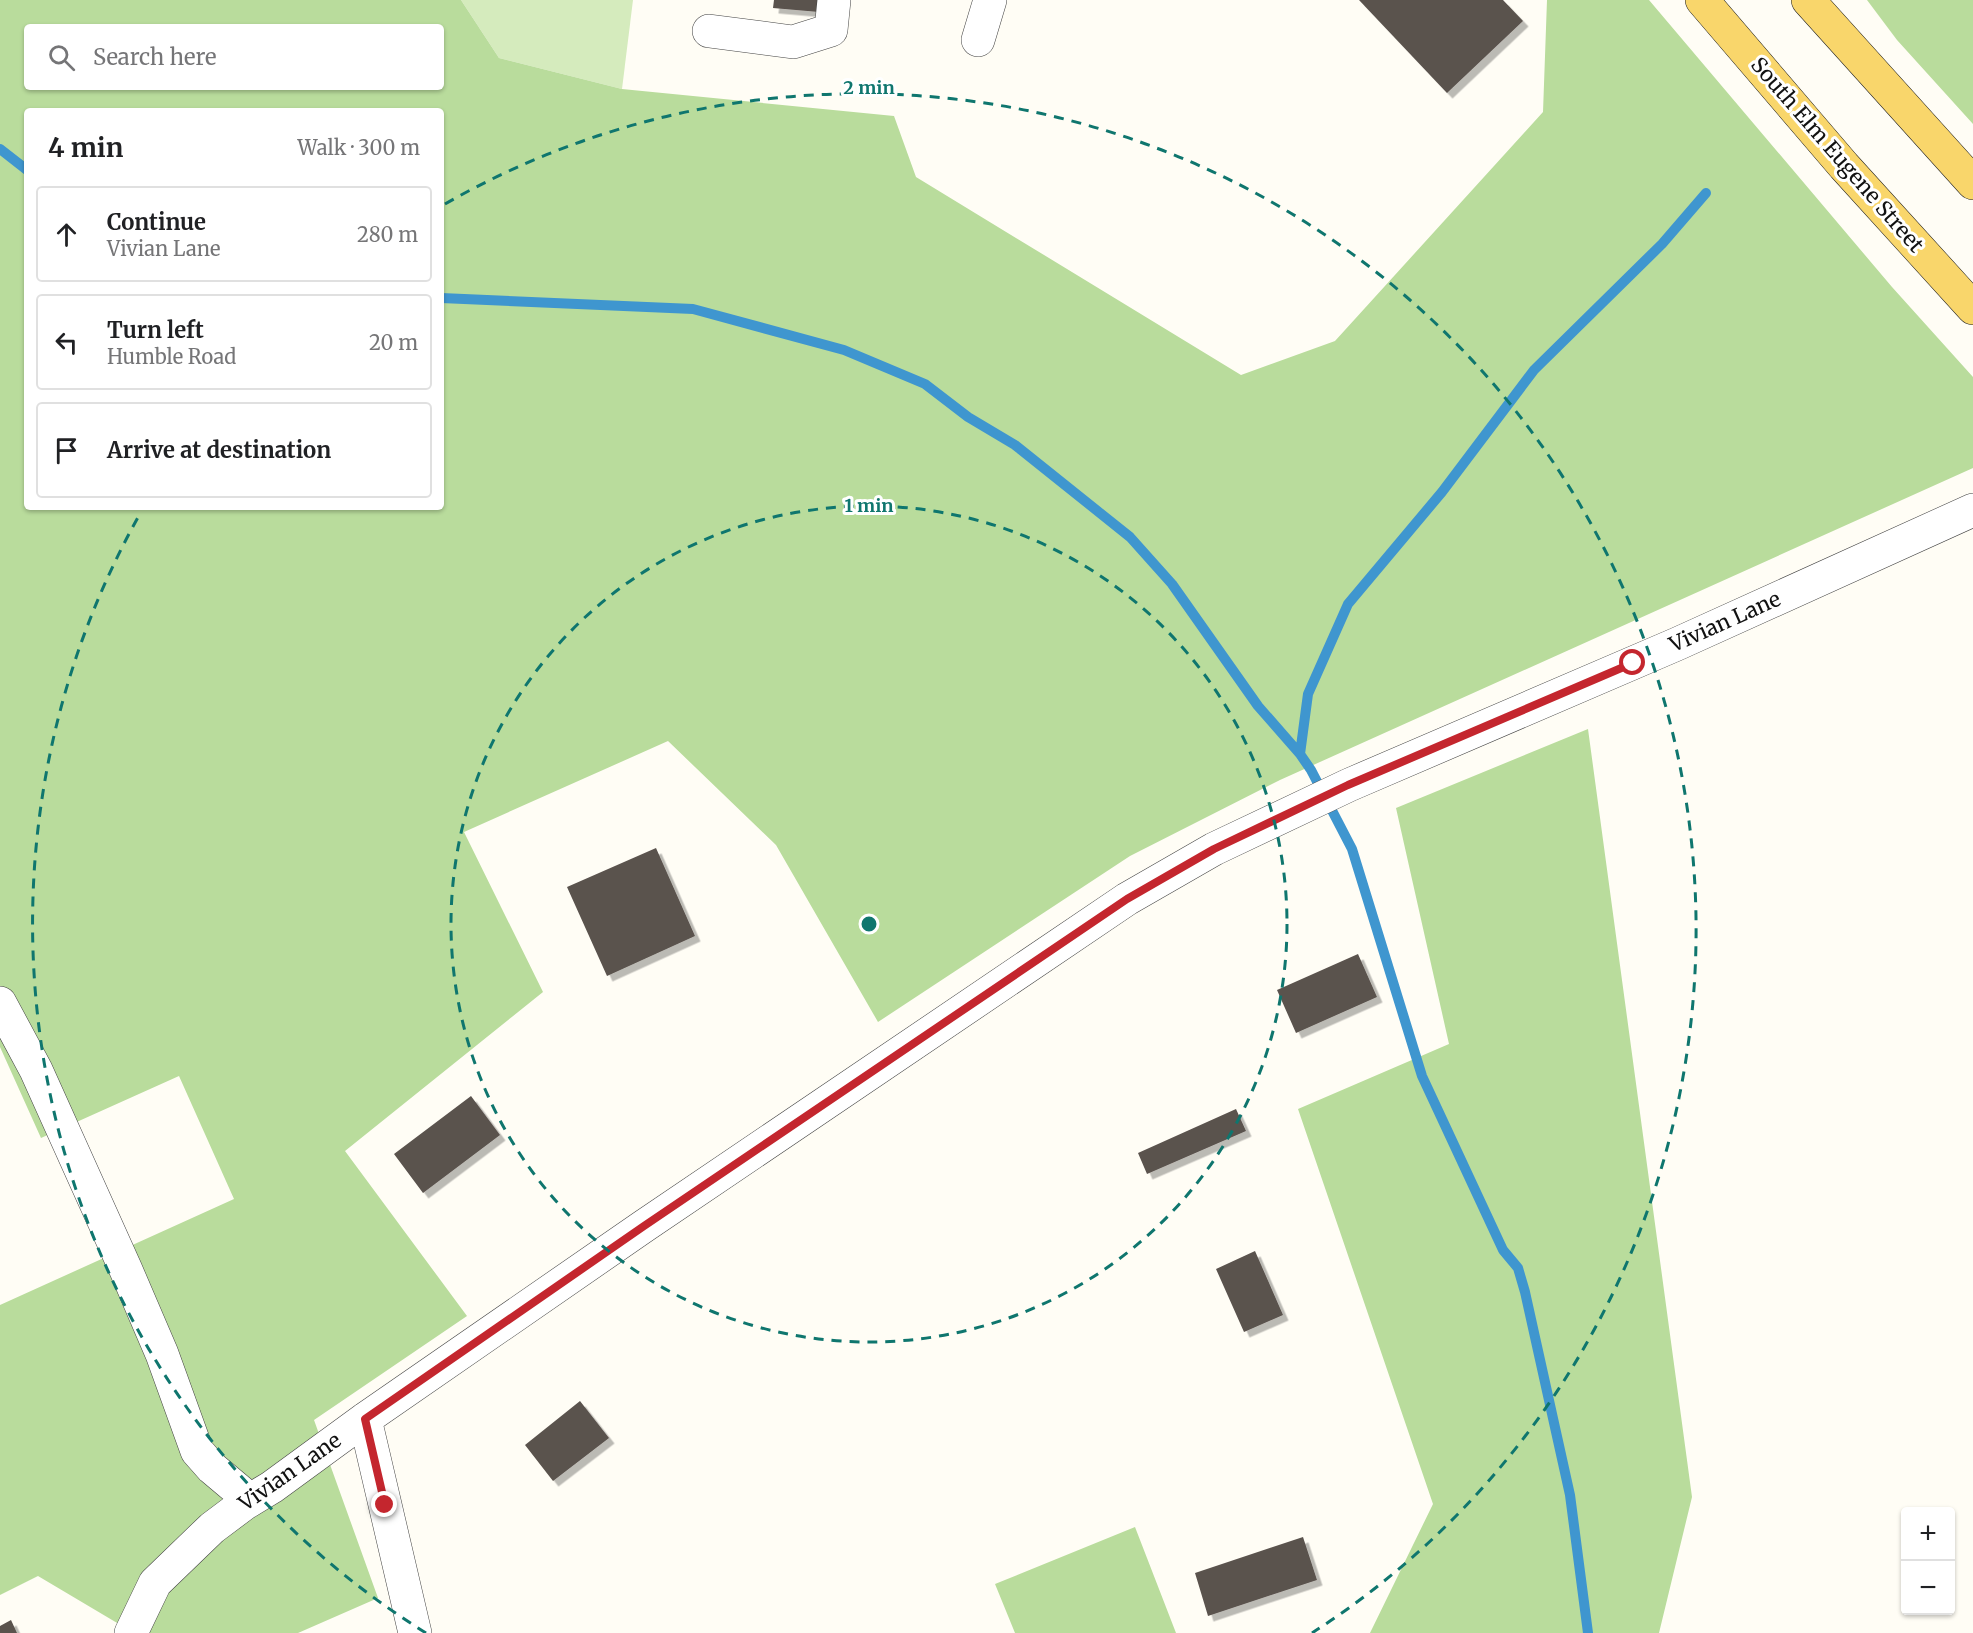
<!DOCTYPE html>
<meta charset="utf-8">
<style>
:root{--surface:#fff;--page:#f6f6f6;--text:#202124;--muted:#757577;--line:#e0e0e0}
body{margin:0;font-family:Merriweather,serif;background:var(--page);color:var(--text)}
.controls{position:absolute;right:18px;bottom:18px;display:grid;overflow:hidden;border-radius:6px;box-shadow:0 2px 4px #0004}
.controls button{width:54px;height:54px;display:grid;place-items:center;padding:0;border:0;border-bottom:2px solid var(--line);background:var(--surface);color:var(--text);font:30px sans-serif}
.stop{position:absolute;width:18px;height:18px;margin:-14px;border:4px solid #c4262e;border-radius:50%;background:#fff}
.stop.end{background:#c4262e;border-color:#fff;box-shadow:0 2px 6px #0008}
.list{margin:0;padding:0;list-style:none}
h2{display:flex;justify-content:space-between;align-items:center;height:78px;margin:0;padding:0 24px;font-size:26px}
h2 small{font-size:20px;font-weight:400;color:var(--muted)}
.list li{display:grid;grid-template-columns:39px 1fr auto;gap:18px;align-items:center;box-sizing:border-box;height:96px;margin:0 12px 12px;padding:0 12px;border:2px solid var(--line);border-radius:6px}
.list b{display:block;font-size:22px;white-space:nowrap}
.list p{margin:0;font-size:20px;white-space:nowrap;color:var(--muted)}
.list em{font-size:20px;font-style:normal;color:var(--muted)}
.icon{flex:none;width:33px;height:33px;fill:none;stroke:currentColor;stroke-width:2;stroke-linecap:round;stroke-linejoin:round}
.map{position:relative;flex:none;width:1973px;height:1633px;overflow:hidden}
.search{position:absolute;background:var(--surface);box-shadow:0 2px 4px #0004;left:24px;top:24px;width:420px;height:66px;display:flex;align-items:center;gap:15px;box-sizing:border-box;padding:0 21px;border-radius:6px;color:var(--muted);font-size:22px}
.panel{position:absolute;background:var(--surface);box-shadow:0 2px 4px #0004;left:24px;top:108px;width:420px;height:402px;border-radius:6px}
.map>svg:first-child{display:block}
.green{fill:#d5ebbd}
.forest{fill:#b9dc9c;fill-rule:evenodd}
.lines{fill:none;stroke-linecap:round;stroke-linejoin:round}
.stream{stroke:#3f96cf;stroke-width:10}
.building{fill:#5a524d;filter:url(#shadow)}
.minor-casing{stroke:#444;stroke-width:34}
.major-casing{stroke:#222;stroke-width:34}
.minor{stroke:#fff;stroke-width:33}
.major{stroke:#f9d66b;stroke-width:33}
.route{stroke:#c4262e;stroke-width:8}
.ring{fill:none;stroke:#0f766e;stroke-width:3;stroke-dasharray:10 8}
.labels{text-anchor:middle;stroke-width:6;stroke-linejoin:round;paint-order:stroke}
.street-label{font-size:21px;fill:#111;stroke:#fff}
.centre{fill:#0f766e;stroke:#fff;stroke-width:3}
.ring-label{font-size:18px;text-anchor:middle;font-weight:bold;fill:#0f766e;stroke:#fff;stroke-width:6;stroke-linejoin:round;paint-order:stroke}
</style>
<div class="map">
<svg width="1973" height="1633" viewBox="0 0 1973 1633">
<defs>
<filter id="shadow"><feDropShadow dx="5.5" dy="5.5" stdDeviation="0" flood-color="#0004"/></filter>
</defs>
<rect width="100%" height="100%" fill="#fffdf5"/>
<path class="green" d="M461,0H633L622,89L499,58Z"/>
<path class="forest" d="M0,0H461L499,58L622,89L894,116L916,177L1241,375L1335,341L1543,112L1547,0H1649L1892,287L1973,377V468L1280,780L1130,856L878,1022L776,845L668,741L464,832L543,992L345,1151L467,1316L314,1420L378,1598L298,1633H134L38,1576L0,1595V1305L234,1199L179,1076L41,1138L0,1047ZM27,27H441V87H27ZM27,111H441V507H27Z
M1867,0H1973V124L1897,40Z
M1588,729L1692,1497L1659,1633H1370L1433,1504L1298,1109L1449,1044L1396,808Z
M1135,1527L1176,1633H1015L995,1584Z"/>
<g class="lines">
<path class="stream" d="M0,149L27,170
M441,298L693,309L844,350L925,384L968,417L1015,445L1130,537L1172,584L1258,706L1300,754L1311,770L1352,849L1422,1076L1503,1250L1518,1268L1525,1292L1570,1495L1588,1633
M1300,754L1308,694L1348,604L1442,492L1534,370L1662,244L1706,193"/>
</g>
<path class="building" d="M774,0H820L819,12L773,8Z
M1359,0H1503L1523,21L1447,93Z
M656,848L695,936L607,976L567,887Z
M1358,954L1377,997L1296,1033L1277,990Z
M471,1096L500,1135L423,1193L394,1154Z
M1236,1109L1246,1131L1147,1174L1138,1153Z
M1255,1251L1283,1315L1244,1332L1216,1269Z
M580,1401L609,1438L553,1481L525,1445Z
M1303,1537L1317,1580L1208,1616L1195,1573Z
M11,1620L17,1633H0V1626Z"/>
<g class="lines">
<defs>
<path id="minor" d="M709,31L793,42L831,30L834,0
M978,40L990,0
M0,1003L36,1070L126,1270L162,1354L197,1451L212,1468L250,1500
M365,1419L415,1633
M131,1633L155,1583L212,1528L244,1504L272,1487L365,1419L644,1226L1127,899L1214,849L1349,785L1677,644L1973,510"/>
<path id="major" d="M1702,0L1844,166L1973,308
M1808,0L1973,183"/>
</defs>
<use href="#minor" class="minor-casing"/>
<use href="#major" class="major-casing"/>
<use href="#minor" class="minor"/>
<use href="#major" class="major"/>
</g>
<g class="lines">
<path class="route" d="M385,1505L365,1419L644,1226L1127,899L1214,849L1348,785L1633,663"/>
</g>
<g class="ring">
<circle cx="869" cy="924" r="418"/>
<path d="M426 1633A836 836 0 0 1 141 512M445 204A836 836 0 0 1 1312 1633"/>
</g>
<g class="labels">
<g class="street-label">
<text transform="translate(1837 155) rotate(49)" y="7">South Elm Eugene Street</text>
<text transform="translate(1725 622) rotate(-24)" y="7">Vivian Lane</text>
<text transform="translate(290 1472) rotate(-35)" y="7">Vivian Lane</text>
</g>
</g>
<circle cx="869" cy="924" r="9" class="centre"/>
<g class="ring-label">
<text x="869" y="94">2 min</text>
<text x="869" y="512">1 min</text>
</g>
</svg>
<div class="controls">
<button>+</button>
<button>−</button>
</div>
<div class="stop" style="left:1633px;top:663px"></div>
<div class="stop end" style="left:385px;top:1505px"></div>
<div class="search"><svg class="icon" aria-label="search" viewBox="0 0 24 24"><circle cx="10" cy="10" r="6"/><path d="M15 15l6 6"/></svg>Search here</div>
<section class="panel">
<h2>4 min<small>Walk · 300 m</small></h2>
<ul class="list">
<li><svg class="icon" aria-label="ahead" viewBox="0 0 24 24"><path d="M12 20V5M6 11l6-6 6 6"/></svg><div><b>Continue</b><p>Vivian Lane</p></div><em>280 m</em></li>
<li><svg class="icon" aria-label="left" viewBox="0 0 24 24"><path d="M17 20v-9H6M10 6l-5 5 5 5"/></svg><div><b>Turn left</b><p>Humble Road</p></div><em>20 m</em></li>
<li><svg class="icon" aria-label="arrive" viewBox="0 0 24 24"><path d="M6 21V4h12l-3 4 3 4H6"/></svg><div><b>Arrive at destination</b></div></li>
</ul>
</section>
</div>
